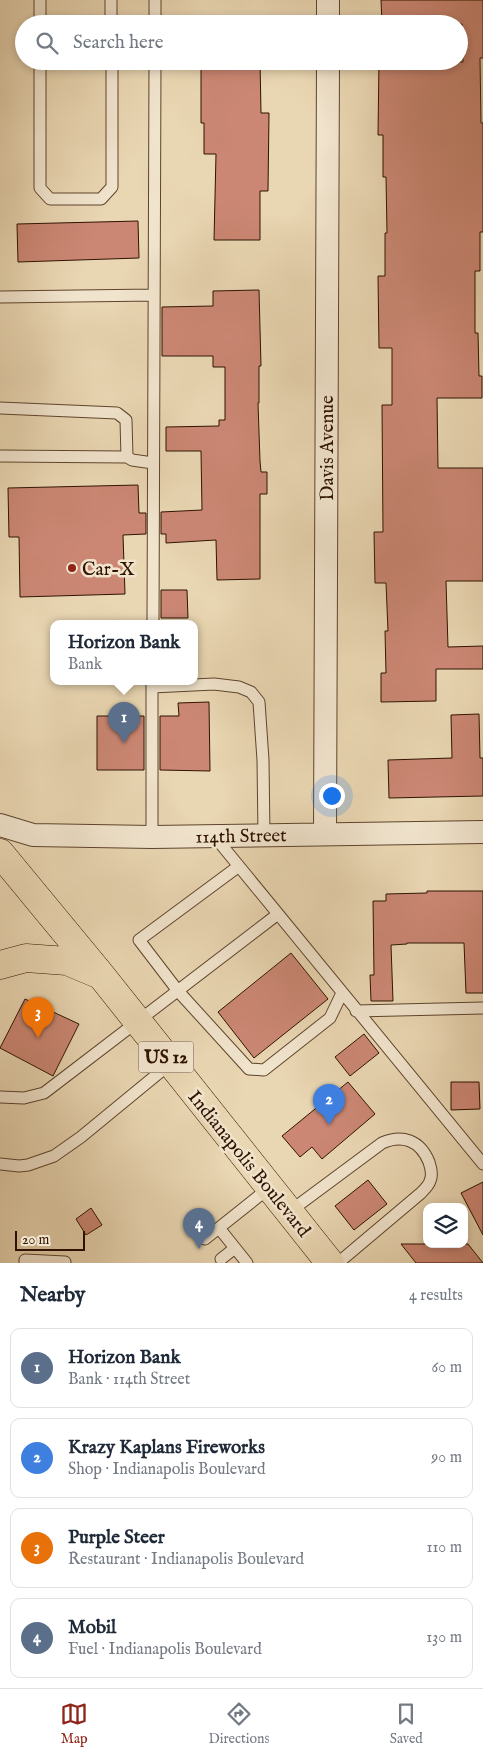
<!DOCTYPE html>
<meta charset="utf-8">
<style>
:root{--surface:#fff;--page:#f2f2f3;--text:#1f2937;--muted:#747a83;--line:#e0e1e3;--accent:#8f2418}
body{margin:0;font-family:"IM FELL English",serif;background:var(--page);color:var(--text)}
.controls{position:absolute;right:15px;bottom:15px;display:grid;overflow:hidden;border-radius:10px;box-shadow:0 2px 8px #0003}
.controls button{width:45px;height:45px;display:grid;place-items:center;padding:0;border:0;border-bottom:1px solid var(--line);background:var(--surface);color:var(--text);font:25px sans-serif}
.scale{position:absolute;left:15px;bottom:12px;width:70px;box-sizing:border-box;padding-left:5px;border:2px solid #2f1300;border-top:0;font-size:14px;line-height:18px;white-space:nowrap;color:#2f1300;-webkit-text-stroke:4px #f1e4cd;paint-order:stroke}
.you{position:absolute;left:331px;top:795px;width:18px;height:18px;margin:-12px;border:4px solid #fff;border-radius:50%;background:#1a73e8;box-shadow:0 0 0 8px #1a73e833}
.badge{display:grid;place-items:center;width:32px;height:32px;border-radius:50%;background:var(--accent);color:#fff;font-size:16px;font-weight:700}
.pin{position:absolute;translate:-50% -41px;filter:drop-shadow(0 1px 2px #0008)}
.pin::after{content:'';position:absolute;top:26px;width:18px;height:15px;background:inherit;clip-path:polygon(0 0,100% 0,50% 100%)}
.popup{position:absolute;left:50px;top:620px;width:148px;height:65px;box-sizing:border-box;display:grid;place-content:center;border-radius:10px;background:var(--surface);filter:drop-shadow(0 1px 4px #0005);font-size:16px;white-space:nowrap;color:var(--muted)}
.popup b{font-size:19px;color:var(--text)}
.popup::after{content:'';position:absolute;left:50%;top:100%;margin-left:-10px;border:10px solid transparent;border-top-color:var(--surface)}
.list{margin:0;padding:0;list-style:none}
h2{display:flex;justify-content:space-between;align-items:center;height:65px;margin:0;padding:0 20px;font-size:21px}
h2 small{font-size:16px;font-weight:400;color:var(--muted)}
.list li{display:grid;grid-template-columns:32px 1fr auto;gap:15px;align-items:center;box-sizing:border-box;height:80px;margin:0 10px 10px;padding:0 10px;border:1px solid var(--line);border-radius:10px}
.list b{display:block;font-size:19px;white-space:nowrap}
.list p{margin:0;font-size:16px;white-space:nowrap;color:var(--muted)}
.list em{font-size:16px;font-style:normal;color:var(--muted)}
.icon{flex:none;width:28px;height:28px;fill:none;stroke:currentColor;stroke-width:2;stroke-linecap:round;stroke-linejoin:round}
.map{position:relative;flex:none;width:483px;height:1263px;overflow:hidden}
.search{position:absolute;background:var(--surface);box-shadow:0 2px 8px #0003;left:15px;right:15px;top:15px;height:55px;display:flex;align-items:center;gap:12px;box-sizing:border-box;padding:0 18px;border-radius:28px;color:var(--muted);font-size:19px}
.sheet{height:425px;background:var(--surface)}
nav{display:flex;justify-content:space-around;align-items:center;box-sizing:border-box;height:70px;border-top:1px solid var(--line);background:var(--surface);font-size:14px;color:var(--muted)}
nav a{display:grid;justify-items:center;gap:2px}
nav .on{color:var(--accent)}
.map>svg:first-child{display:block}
.building{fill:#cb8774;stroke:#2f1300}
.lines{fill:none;stroke-linecap:round;stroke-linejoin:round}
.lane-casing{stroke:#5e442c;stroke-width:13}
.street-casing{stroke:#5e442c;stroke-width:24}
.primary-casing{stroke:#2f1300;stroke-width:29}
.lane{stroke:#f1e4cd;stroke-width:11}
.street{stroke:#f1e4cd;stroke-width:22}
.primary{stroke:#e9d6b2;stroke-width:28}
.poi-dot{fill:#8f2418;stroke:#f1e4cd;stroke-width:2}
.labels{text-anchor:middle;stroke-width:5;stroke-linejoin:round;paint-order:stroke}
.shield{fill:#f1e4cd;stroke:#69523e;stroke-width:1}
.shield-label{font-size:18px;font-weight:bold;fill:#2f1300}
.street-label{font-size:19px;fill:#2f1300;stroke:#f1e4cd}
.poi-label{font-size:19px;fill:#2f1300;stroke:#f1e4cd;text-anchor:start}
</style>
<div class="map">
<svg width="483" height="1263" viewBox="0 0 483 1263">
<rect width="100%" height="100%" fill="#e9d6b2"/>
<filter id="stains"><feTurbulence type="fractalNoise" baseFrequency=".004" numOctaves="4"/><feColorMatrix values="0 0 0 0 .2 0 0 0 0 .09 0 0 0 0 .02 0 0 0 .5 -.17"/></filter>
<radialGradient id="worn" r=".72"><stop offset=".6" stop-color="#630" stop-opacity="0"/><stop offset="1" stop-color="#630" stop-opacity=".3"/></radialGradient>
<path class="building" d="M381,0H483V58H480L481,123H483V232H480V271H475V333H478L479,376H482V398H437L438,468H483V581H446L448,647L483,646V669H436V701L381,702V673H386L385,631H388L386,583H375L374,532H383L382,405H392V348H379L378,276H385V233H387L386,177H383V135H378L379,61L463,62L462,24H382Z
M201,61H260L261,113H269L268,191H260V240H214L216,154H204V123H201Z
M138,221L139,258L18,262L17,224Z
M259,290L261,366H259V403H258L260,461L261,472H267V494H260V579L217,580L216,540L166,543V534H161V512L202,510L201,451H166V427L219,426V420H225V367H213V356H162V307L213,306V291Z
M138,485L139,513H146V534L123,535L125,594L20,597L19,537H9L8,488Z
M161,590H187L188,618H161Z
M209,702L210,771L160,770V716H179L178,703Z
M479,714L480,758H483V796L389,798L388,760L452,758L451,715Z
M97,716H144V770H97Z
M427,891H483V993H466L464,943H407V944L391,945L393,1001H371L370,975H374L373,901H386V894L427,893Z
M291,953L328,999L254,1058L218,1012Z
M25,999L79,1024L53,1076L0,1048Z
M364,1034L379,1053L350,1076L335,1057Z
M348,1082L375,1114L322,1159L312,1147L300,1157L282,1136Z
M451,1082H479L480,1109L451,1110Z
M368,1180L387,1204L354,1230L335,1206Z
M483,1182V1235L461,1193Z
M91,1208L102,1225L86,1235L76,1219Z
M401,1244H468L483,1263H416Z"/>
<g class="lines">
<defs>
<path id="lane" d="M40,0V24
M111,0V24
M155,24V0
M40,61V188L50,199H101L112,187V61
M0,297L154,295
M0,408L117,413L126,420L127,457
M0,456L127,457L132,460L153,463
M153,624L155,61
M152,687L214,684L239,687L251,692L259,702L263,760L264,835
M152,837V682
M215,837L483,1164
M239,866L139,940L178,991L249,1069L264,1070L330,1018L342,993
M356,1011L483,1008
M0,1097L24,1098L44,1093L278,914
M0,1164L19,1166L28,1165L54,1156L81,1137L171,1063
M289,1212L382,1143C402,1134 420,1140 429,1162C431,1168 433,1175 430,1181C429,1185 424,1190 421,1193L338,1263
M219,1228L247,1263
M205,1239L269,1188
M221,1259L235,1248
M25,1263V1260L65,1262"/>
<path id="street" d="M328,24V0
M0,825L33,835L152,837L483,832
M325,834L328,61"/>
<path id="primary" d="M0,853L100,974L330,1263
M0,965L26,958L67,961L98,974"/>
</defs>
<use href="#lane" class="lane-casing"/>
<use href="#street" class="street-casing"/>
<use href="#primary" class="primary-casing"/>
<use href="#lane" class="lane"/>
<use href="#street" class="street"/>
<use href="#primary" class="primary"/>
</g>
<circle class="poi-dot" cx="72" cy="568" r="5"/>
<g class="labels">
<rect class="shield" x="138.5" y="1041.5" width="55" height="31" rx="4"/>
<g class="shield-label">
<text x="166" y="1063">US 12</text>
</g>
<g class="street-label">
<text transform="translate(326 448) rotate(-90)" y="7">Davis Avenue</text>
<text transform="translate(241 835) rotate(-1)" y="7">114th Street</text>
<text transform="translate(250 1163) rotate(51)" y="7">Indianapolis Boulevard</text>
</g>
<g class="poi-label">
<text x="82" y="575">Car-X</text>
</g>
</g>
<rect width="100%" height="100%" filter="url(#stains)"/>
<rect width="100%" height="100%" fill="url(#worn)"/>
</svg>
<div class="controls">
<button><svg class="icon" aria-label="layers" viewBox="0 0 24 24"><path d="M12 4l9 5-9 5-9-5zM3 14l9 5 9-5"/></svg></button>
</div>
<div class="scale">20 m</div>
<div class="you"></div>
<div class="pin badge" style="left:124px;top:743px;background:#5c6f8a">1</div>
<div class="popup"><b>Horizon Bank</b>Bank</div>
<div class="pin badge" style="left:329px;top:1125px;background:#3f7fe0">2</div>
<div class="pin badge" style="left:38px;top:1038px;background:#e8710a">3</div>
<div class="pin badge" style="left:199px;top:1249px;background:#5c6f8a">4</div>
<div class="search"><svg class="icon" aria-label="search" viewBox="0 0 24 24"><circle cx="10" cy="10" r="6"/><path d="M15 15l6 6"/></svg>Search here</div>
</div>
<section class="sheet">
<h2>Nearby<small>4 results</small></h2>
<ul class="list">
<li><span class="badge" style="background:#5c6f8a">1</span><div><b>Horizon Bank</b><p>Bank · 114th Street</p></div><em>60 m</em></li>
<li><span class="badge" style="background:#3f7fe0">2</span><div><b>Krazy Kaplans Fireworks</b><p>Shop · Indianapolis Boulevard</p></div><em>90 m</em></li>
<li><span class="badge" style="background:#e8710a">3</span><div><b>Purple Steer</b><p>Restaurant · Indianapolis Boulevard</p></div><em>110 m</em></li>
<li><span class="badge" style="background:#5c6f8a">4</span><div><b>Mobil</b><p>Fuel · Indianapolis Boulevard</p></div><em>130 m</em></li>
</ul>
</section>
<nav>
<a class="on"><svg class="icon" aria-label="map" viewBox="0 0 24 24"><path d="M3 6l6-2 6 2 6-2v14l-6 2-6-2-6 2zM9 4v14M15 6v14"/></svg>Map</a>
<a><svg class="icon" aria-label="directions" viewBox="0 0 24 24"><path d="M12 3l9 9-9 9-9-9zM9 14v-3h6M13 9l2 2-2 2"/></svg>Directions</a>
<a><svg class="icon" aria-label="saved" viewBox="0 0 24 24"><path d="M7 4h10v16l-5-4-5 4z"/></svg>Saved</a>
</nav>
